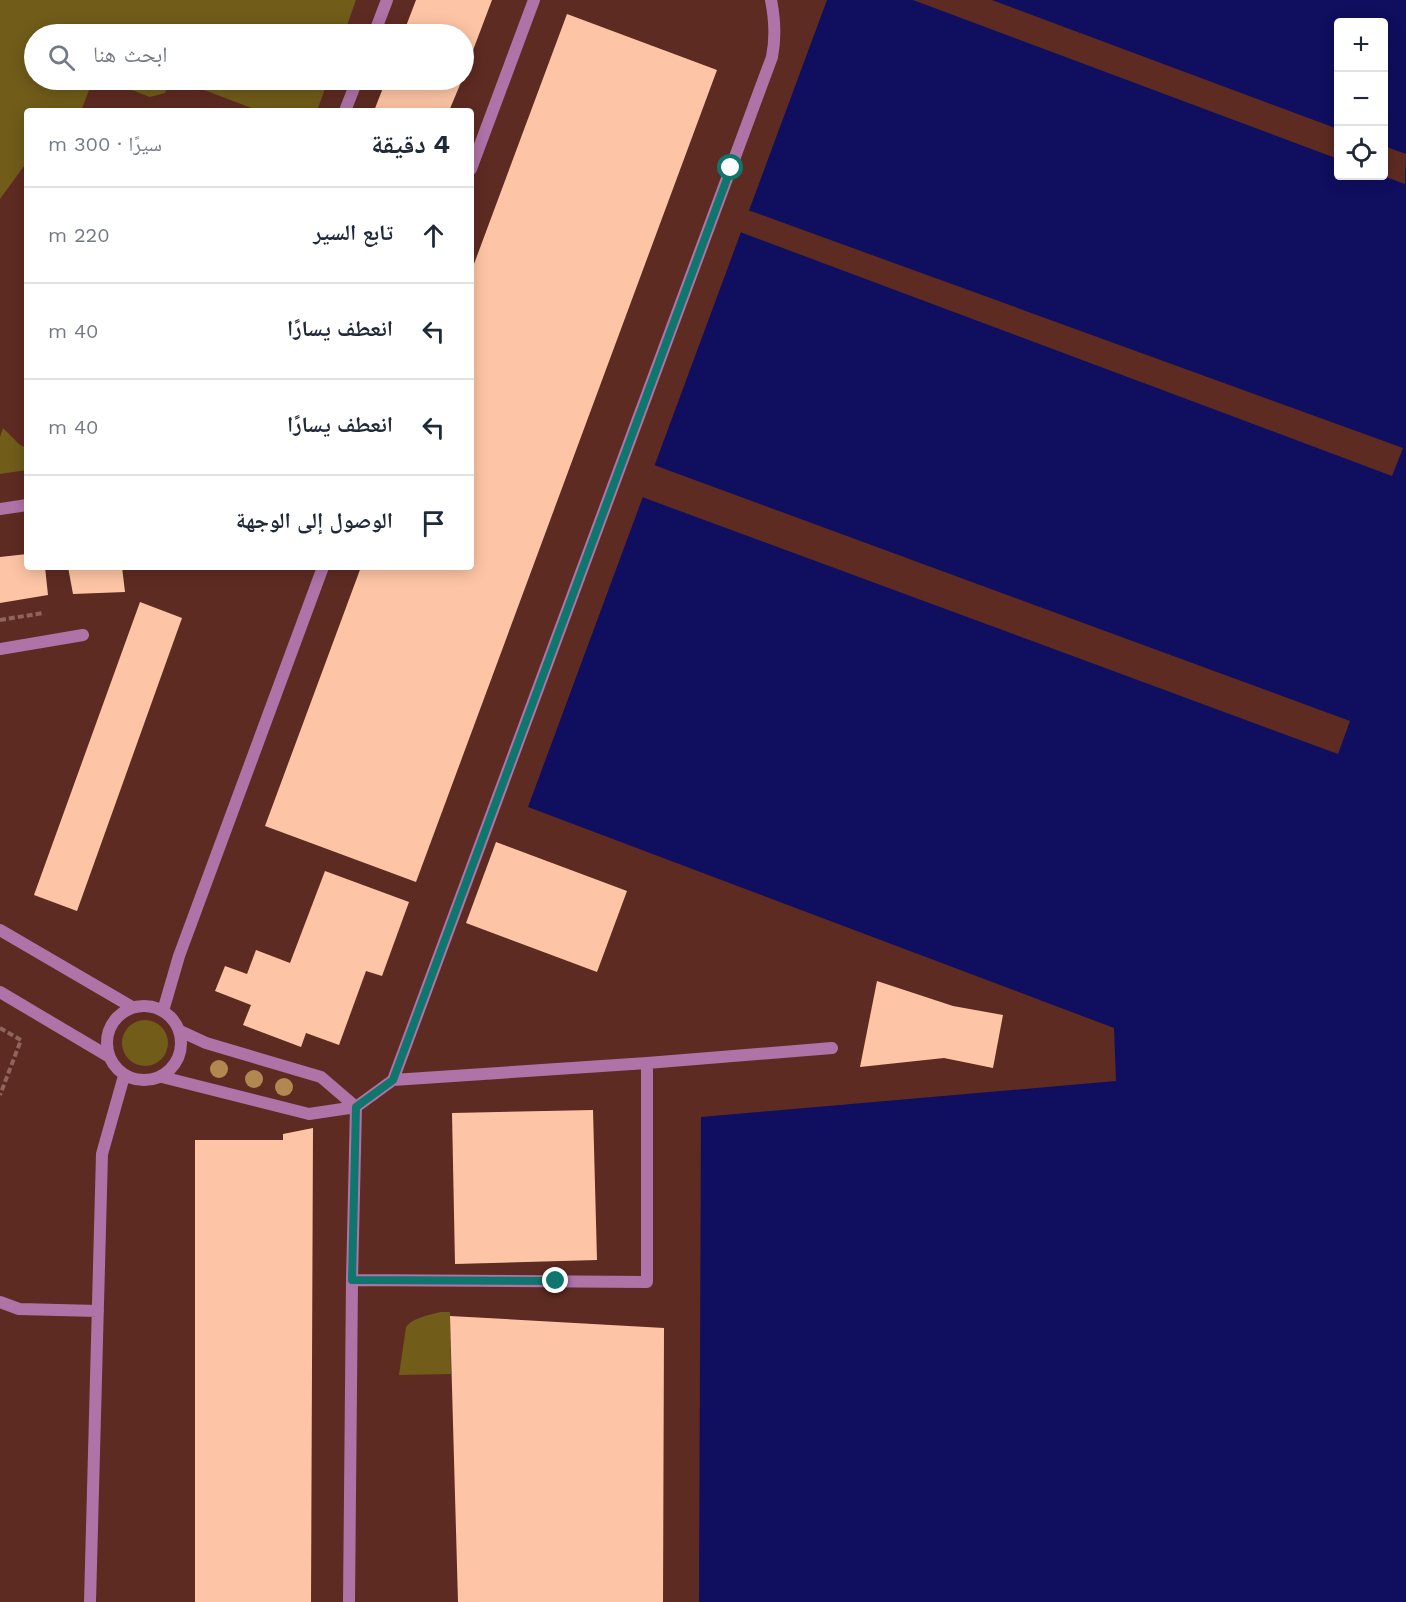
<!DOCTYPE html>
<html lang="ar">
<meta charset="utf-8">
<style>
:root{--surface:#fff;--page:#f2f2f3;--text:#1f2937;--muted:#747a83;--line:#e0e1e3}
body{margin:0;font-family:"Work Sans","Noto Naskh Arabic",sans-serif;background:var(--page);color:var(--text);direction:rtl}
.controls{position:absolute;right:18px;top:18px;display:grid;overflow:hidden;border-radius:6px;box-shadow:0 3px 15px #0003}
.controls button{width:54px;height:54px;display:grid;place-items:center;padding:0;border:0;border-bottom:2px solid var(--line);background:var(--surface);color:var(--text);font:30px sans-serif}
.stop{position:absolute;width:18px;height:18px;margin:-14px;border:4px solid #0f766e;border-radius:50%;background:#fff}
.stop.end{background:#0f766e;border-color:#fff;box-shadow:0 2px 6px #0008}
.list{margin:0;padding:0;list-style:none}
h2{display:flex;justify-content:space-between;align-items:center;height:78px;margin:0;padding:0 24px;font-size:26px}
h2 small{font-size:20px;font-weight:400;color:var(--muted)}
.list li{display:grid;grid-template-columns:39px 1fr auto;gap:18px;align-items:center;box-sizing:border-box;height:96px;padding:0 24px;border-top:2px solid var(--line)}
.list b{display:block;font-size:22px;white-space:nowrap}
.list em{font-size:20px;font-style:normal;color:var(--muted)}
.icon{flex:none;width:33px;height:33px;fill:none;stroke:currentColor;stroke-width:2;stroke-linecap:round;stroke-linejoin:round}
.map{position:relative;flex:none;width:1406px;height:1602px;overflow:hidden;direction:ltr}
.search{position:absolute;background:var(--surface);box-shadow:0 3px 15px #0003;left:24px;top:24px;width:450px;height:66px;display:flex;align-items:center;gap:15px;box-sizing:border-box;padding:0 21px;border-radius:33px;color:var(--muted);font-size:22px}
.panel{position:absolute;background:var(--surface);box-shadow:0 3px 15px #0003;left:24px;top:108px;width:450px;height:462px;border-radius:6px;direction:rtl}
.map>svg:first-child{display:block}
.green{fill:#715c19}
.water{fill:#0f0e5f;fill-rule:evenodd}
.pier{fill:#5e2b22}
.building{fill:#fdc5a5}
.lines{fill:none;stroke-linecap:round;stroke-linejoin:round}
.path{stroke:#8e645c;stroke-width:4;stroke-dasharray:6 3;stroke-linecap:butt}
.lane{stroke:#af73a8;stroke-width:12}
.tree{fill:#b28851}
.route{stroke:#0f766e;stroke-width:8}
</style>
<div class="map">
<svg width="1406" height="1602" viewBox="0 0 1406 1602">
<rect width="100%" height="100%" fill="#5e2b22"/>
<path class="green" d="M0,0H356L344,34H34V80H93L81,111H27V162L0,199Z
M106,80H171L165,93L150,97Z
M178,80H328L317,111H259Z
M3,428L20,445L27,448V470L0,474V437Z
M122 1043a23 23 0 1 1 46 0a23 23 0 1 1-46 0Z
M441,1312H450L451,1374L399,1375L406,1327C414,1317 429,1315 441,1312Z"/>
<path class="water" d="M827,0H1406V1602H699L701,1117L1116,1081L1114,1028L528,807ZM1338,22H1384V176H1338Z"/>
<path class="pier" d="M913,0H992L1338,129V159Z
M1384,146L1406,154L1405,184L1383,176Z
M748,210L1403,448L1392,476L740,232Z
M654,465L1350,721L1338,754L642,497Z"/>
<path class="building" d="M416,0H492L464,74V34H403Z
M567,14L717,70L416,882L265,826L361,567H471V272Z
M386,80H462L449,111H374Z
M27,554V567H45L48,595L0,603V557Z
M68,567H122L125,592L73,594Z
M140,602L182,618L77,911L34,895Z
M496,842L627,891L597,972L466,923Z
M325,871L409,902L382,976L366,971L339,1045L306,1033L301,1047L243,1025L251,1005L215,991L225,966L247,974L256,950L290,963Z
M877,981L953,1006L1003,1015L993,1068L944,1058L860,1067Z
M593,1110L597,1260L455,1264L452,1113Z
M313,1128L311,1602H195V1140H283V1134Z
M450,1316L664,1328L663,1602H458Z"/>
<g class="lines">
<path class="path" d="M0,620L43,613
M0,1028L21,1040L0,1095"/>
<path class="lane" d="M374,34L387,0
M345,111L357,80
M471,169L534,0
M0,509L27,505
M0,649L83,635
M0,930L132,1007
M0,992L108,1056
M107 1043a37 37 0 1 1 74 0a37 37 0 1 1-74 0Z
M163,1011L179,956L323,567
M180,1031L206,1043L321,1077L356,1107
M162,1077L309,1114L356,1107
M393,1080L647,1063L832,1048
M352,1280L647,1282V1063
M0,1302L19,1309L98,1311
M90,1602L102,1154L124,1076
M349,1602L352,1280L356,1107L393,1080L772,57C776,37 775,20 771,0"/>
</g>
<g class="tree">
<circle cx="219" cy="1069" r="9"/>
<circle cx="254" cy="1079" r="9"/>
<circle cx="284" cy="1087" r="9"/>
</g>
<g class="lines">
<path class="route" d="M556,1281L352,1280L356,1107L393,1080L731,168"/>
</g>
</svg>
<div class="controls">
<button>+</button>
<button>−</button>
<button><svg class="icon" aria-label="locate" viewBox="0 0 24 24"><circle cx="12" cy="12" r="6"/><path d="M12 2v4M12 18v4M2 12h4M18 12h4"/></svg></button>
</div>
<div class="stop" style="left:731px;top:168px"></div>
<div class="stop end" style="left:556px;top:1281px"></div>
<div class="search"><svg class="icon" aria-label="search" viewBox="0 0 24 24"><circle cx="10" cy="10" r="6"/><path d="M15 15l6 6"/></svg>ابحث هنا</div>
<section class="panel">
<h2>4 دقيقة<small>سيرًا · 300 m</small></h2>
<ul class="list">
<li><svg class="icon" aria-label="ahead" viewBox="0 0 24 24"><path d="M12 20V5M6 11l6-6 6 6"/></svg><div><b>تابع السير</b></div><em>220 m</em></li>
<li><svg class="icon" aria-label="left" viewBox="0 0 24 24"><path d="M17 20v-9H6M10 6l-5 5 5 5"/></svg><div><b>انعطف يسارًا</b></div><em>40 m</em></li>
<li><svg class="icon" aria-label="left" viewBox="0 0 24 24"><path d="M17 20v-9H6M10 6l-5 5 5 5"/></svg><div><b>انعطف يسارًا</b></div><em>40 m</em></li>
<li><svg class="icon" aria-label="arrive" viewBox="0 0 24 24"><path d="M6 21V4h12l-3 4 3 4H6"/></svg><div><b>الوصول إلى الوجهة</b></div></li>
</ul>
</section>
</div>
